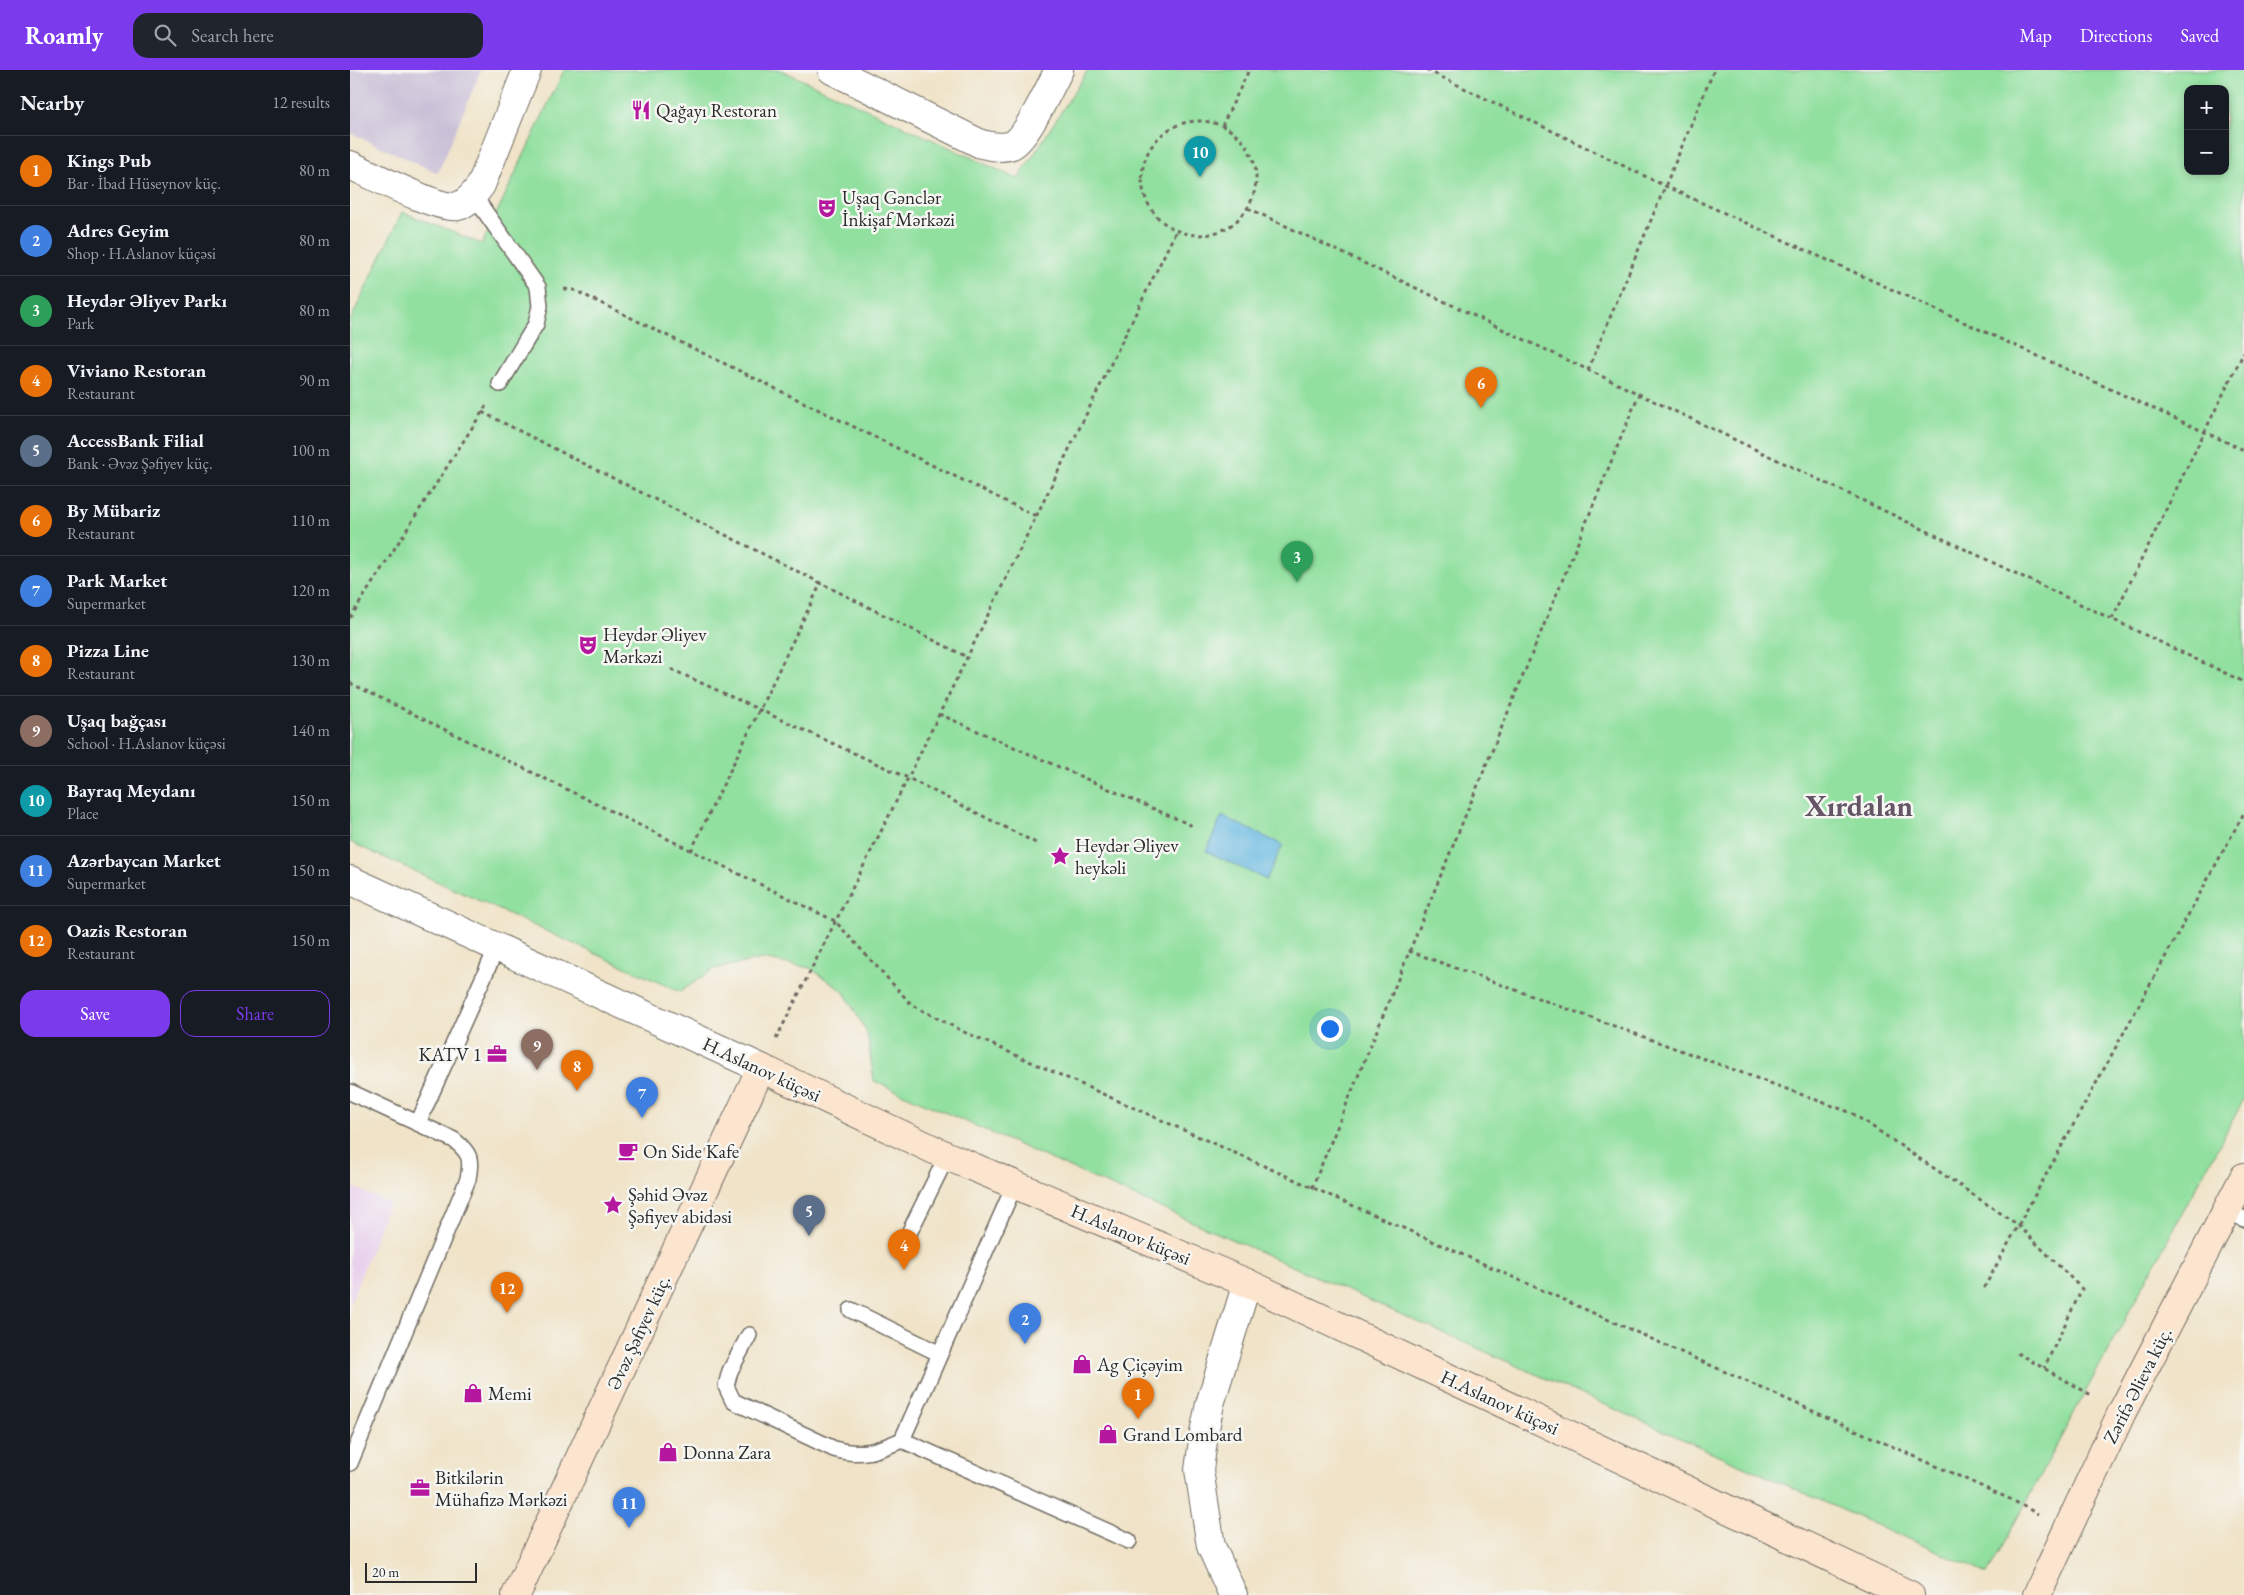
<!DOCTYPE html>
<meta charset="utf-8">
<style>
:root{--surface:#171b24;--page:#20242c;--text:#f1f3f6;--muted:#9ea1a6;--line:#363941;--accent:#7c3aed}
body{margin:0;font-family:"EB Garamond",serif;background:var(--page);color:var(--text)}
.controls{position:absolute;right:15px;top:15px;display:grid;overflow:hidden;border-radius:10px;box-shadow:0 2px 8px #0003}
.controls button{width:45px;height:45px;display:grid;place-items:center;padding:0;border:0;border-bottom:1px solid var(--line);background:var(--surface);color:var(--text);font:25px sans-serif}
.scale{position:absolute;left:15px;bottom:12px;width:112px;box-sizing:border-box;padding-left:5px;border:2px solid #2b2b2b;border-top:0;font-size:14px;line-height:18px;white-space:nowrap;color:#2b2b2b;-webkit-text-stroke:4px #f6f6f2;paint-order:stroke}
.you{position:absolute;left:979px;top:958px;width:18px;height:18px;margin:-12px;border:4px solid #fff;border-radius:50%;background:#1a73e8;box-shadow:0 0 0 8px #1a73e833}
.badge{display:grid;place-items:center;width:32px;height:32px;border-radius:50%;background:var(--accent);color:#fff;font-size:16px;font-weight:700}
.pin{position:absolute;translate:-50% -41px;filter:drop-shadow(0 1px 2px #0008)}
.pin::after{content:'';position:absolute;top:26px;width:18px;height:15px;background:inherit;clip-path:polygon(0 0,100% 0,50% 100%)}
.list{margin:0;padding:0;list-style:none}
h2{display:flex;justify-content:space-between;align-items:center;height:65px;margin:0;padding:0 20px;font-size:21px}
h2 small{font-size:16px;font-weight:400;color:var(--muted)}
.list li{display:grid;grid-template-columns:32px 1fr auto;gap:15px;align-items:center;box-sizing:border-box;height:70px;padding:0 20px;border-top:1px solid var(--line)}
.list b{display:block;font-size:19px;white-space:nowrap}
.list p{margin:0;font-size:16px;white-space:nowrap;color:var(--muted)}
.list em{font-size:16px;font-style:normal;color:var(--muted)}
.actions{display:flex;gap:10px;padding:15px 20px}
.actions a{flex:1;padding:11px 0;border:1px solid var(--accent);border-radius:15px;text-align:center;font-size:18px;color:var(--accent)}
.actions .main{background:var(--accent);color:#fff}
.icon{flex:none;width:28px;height:28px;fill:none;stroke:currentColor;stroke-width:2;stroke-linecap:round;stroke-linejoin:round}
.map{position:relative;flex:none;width:1894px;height:1525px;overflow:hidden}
header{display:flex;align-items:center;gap:30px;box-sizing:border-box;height:70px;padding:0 25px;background:var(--accent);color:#fff}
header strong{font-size:24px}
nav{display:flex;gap:28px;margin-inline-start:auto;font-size:18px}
.search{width:350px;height:45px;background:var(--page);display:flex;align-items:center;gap:12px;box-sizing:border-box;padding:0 18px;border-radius:15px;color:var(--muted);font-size:19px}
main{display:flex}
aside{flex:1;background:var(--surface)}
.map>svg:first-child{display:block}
.built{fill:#e9d1ed}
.industrial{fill:#c9bfd7}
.green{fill:#91e09f;stroke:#5e8665;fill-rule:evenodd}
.water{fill:#65b8e1;stroke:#487286}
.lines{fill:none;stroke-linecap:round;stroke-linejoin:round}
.lane-casing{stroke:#706b62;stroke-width:18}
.street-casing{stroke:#706b62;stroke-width:30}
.secondary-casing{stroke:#706b62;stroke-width:30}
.path{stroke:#706b62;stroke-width:3;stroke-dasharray:4 4;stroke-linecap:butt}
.lane{stroke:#fff;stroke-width:15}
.street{stroke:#fff;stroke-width:28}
.secondary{stroke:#fce5cf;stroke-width:28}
.labels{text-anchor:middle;stroke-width:5;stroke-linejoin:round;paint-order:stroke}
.poi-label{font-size:19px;fill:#2b2b2b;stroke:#f6f6f2;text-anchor:start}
.street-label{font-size:19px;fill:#2b2b2b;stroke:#f6f6f2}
.town-label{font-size:29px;font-weight:bold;fill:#655567;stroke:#f6f6f2}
</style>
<header>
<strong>Roamly</strong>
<div class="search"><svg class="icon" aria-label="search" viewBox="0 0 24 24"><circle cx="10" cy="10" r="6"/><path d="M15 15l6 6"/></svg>Search here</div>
<nav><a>Map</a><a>Directions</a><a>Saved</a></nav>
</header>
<main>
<aside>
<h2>Nearby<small>12 results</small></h2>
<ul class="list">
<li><span class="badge" style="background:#e8710a">1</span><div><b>Kings Pub</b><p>Bar · İbad Hüseynov küç.</p></div><em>80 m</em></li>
<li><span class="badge" style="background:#3f7fe0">2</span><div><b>Adres Geyim</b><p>Shop · H.Aslanov küçəsi</p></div><em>80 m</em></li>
<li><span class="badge" style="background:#2e9e5b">3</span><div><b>Heydər Əliyev Parkı</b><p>Park</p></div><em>80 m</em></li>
<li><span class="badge" style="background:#e8710a">4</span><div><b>Viviano Restoran</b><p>Restaurant</p></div><em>90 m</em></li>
<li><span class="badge" style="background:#5c6f8a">5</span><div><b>AccessBank Filial</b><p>Bank · Əvəz Şəfiyev küç.</p></div><em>100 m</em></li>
<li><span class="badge" style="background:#e8710a">6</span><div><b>By Mübariz</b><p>Restaurant</p></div><em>110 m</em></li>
<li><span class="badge" style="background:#3f7fe0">7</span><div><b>Park Market</b><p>Supermarket</p></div><em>120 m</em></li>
<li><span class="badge" style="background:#e8710a">8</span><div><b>Pizza Line</b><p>Restaurant</p></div><em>130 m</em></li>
<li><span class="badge" style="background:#8d6e63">9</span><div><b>Uşaq bağçası</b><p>School · H.Aslanov küçəsi</p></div><em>140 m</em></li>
<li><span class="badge" style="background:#0f9aa8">10</span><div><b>Bayraq Meydanı</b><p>Place</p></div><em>150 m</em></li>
<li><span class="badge" style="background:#3f7fe0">11</span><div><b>Azərbaycan Market</b><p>Supermarket</p></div><em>150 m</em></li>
<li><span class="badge" style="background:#e8710a">12</span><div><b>Oazis Restoran</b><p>Restaurant</p></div><em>150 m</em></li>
</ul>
<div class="actions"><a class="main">Save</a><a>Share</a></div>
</aside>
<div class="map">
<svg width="1894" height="1525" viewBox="0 0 1894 1525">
<rect width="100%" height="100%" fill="#f6f6f2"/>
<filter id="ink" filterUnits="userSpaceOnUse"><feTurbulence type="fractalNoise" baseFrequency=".02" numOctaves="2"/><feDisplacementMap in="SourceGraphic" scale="10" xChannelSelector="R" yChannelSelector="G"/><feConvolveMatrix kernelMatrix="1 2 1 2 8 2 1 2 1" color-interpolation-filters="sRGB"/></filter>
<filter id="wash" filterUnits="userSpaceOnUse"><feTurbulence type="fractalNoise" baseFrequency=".0096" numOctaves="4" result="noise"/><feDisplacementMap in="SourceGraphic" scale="20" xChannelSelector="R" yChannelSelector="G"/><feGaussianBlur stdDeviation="1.12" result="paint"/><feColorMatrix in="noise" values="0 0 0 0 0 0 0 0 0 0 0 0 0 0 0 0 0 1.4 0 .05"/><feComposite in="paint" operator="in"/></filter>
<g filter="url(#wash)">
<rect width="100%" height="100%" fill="#f0e3c7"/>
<path class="built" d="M0,1116L39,1133L0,1234Z"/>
<path class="industrial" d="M0,0H131L88,103L0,63Z"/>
<path class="green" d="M214,0H431L668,109L738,0H1894V1029L1637,1504L524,1011L517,963L494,922L460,898L412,889L364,899L330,922L0,772V251L52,142L132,174ZM1838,19H1875V101H1838Z"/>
<path class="water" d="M872,746L933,775L916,810L856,781Z"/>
</g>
<g filter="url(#ink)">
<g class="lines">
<defs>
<path id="lane" d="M124,126L188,217L190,236L186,254L150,314
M0,1022L104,1070C120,1083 122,1088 118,1109L0,1393
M68,1053L147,877
M665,1114L552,1370L779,1471
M1877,1141L1894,1149
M560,1161L597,1086
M501,1240L590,1284
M399,1265L380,1301L376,1316L383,1331L484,1379C512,1387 526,1381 552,1370"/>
<path id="street" d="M482,0L631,74C641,76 652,79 662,75C677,68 700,16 709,0
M0,95C20,104 90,141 108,136C118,133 125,123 131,115L177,0
M0,810L411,998
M883,1525L861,1476L849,1400L854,1363L860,1334L897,1213"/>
<path id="secondary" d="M166,1525L411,998L597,1086L897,1213L1560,1525
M1687,1525L1772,1342L1894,1107"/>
</defs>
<use href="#lane" class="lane-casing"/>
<use href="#street" class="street-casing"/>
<use href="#secondary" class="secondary-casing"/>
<path class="path" d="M1077,0L1315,116L1894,380
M792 108a57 57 0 1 1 114 0a57 57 0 1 1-114 0Z
M872,56L899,0
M898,138L1894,612
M214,219L224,220L686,446
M1238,300L1364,0
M132,342L617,587
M0,548L136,336
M1762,549L1894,282
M321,599L558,708L686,773
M0,613L485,851L562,935L614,962L1660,1429L1688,1444
M589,644L845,757
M341,781L471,513
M1059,881L1502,1043L1668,1155L1732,1219L1694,1298
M426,969L558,708L826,161
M962,1118L1289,324
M1634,1218L1894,743
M1667,1283L1743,1326"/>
<use href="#lane" class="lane"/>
<use href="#street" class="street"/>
<use href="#secondary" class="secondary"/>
</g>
</g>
<defs>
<symbol id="restaurant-bare" viewBox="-9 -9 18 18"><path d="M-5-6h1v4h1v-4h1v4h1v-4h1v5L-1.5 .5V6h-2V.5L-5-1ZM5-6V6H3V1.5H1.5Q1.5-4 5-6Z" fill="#b5179e" stroke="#f6f6f2" stroke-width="2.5" paint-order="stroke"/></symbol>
<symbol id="theatre-bare" viewBox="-9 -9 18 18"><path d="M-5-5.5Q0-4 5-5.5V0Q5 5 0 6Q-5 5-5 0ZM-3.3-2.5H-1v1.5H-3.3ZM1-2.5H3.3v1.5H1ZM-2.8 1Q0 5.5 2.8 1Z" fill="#b5179e" stroke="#f6f6f2" stroke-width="2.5" paint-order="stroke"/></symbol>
<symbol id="sight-bare" viewBox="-9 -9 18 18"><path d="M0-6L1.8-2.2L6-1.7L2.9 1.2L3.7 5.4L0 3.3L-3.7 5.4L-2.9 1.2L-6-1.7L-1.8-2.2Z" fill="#b5179e" stroke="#f6f6f2" stroke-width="2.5" paint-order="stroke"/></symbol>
<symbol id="office-bare" viewBox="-9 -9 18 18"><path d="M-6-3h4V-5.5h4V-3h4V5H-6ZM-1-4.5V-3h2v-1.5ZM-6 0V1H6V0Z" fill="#b5179e" stroke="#f6f6f2" stroke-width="2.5" paint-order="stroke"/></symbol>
<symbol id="cafe-bare" viewBox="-9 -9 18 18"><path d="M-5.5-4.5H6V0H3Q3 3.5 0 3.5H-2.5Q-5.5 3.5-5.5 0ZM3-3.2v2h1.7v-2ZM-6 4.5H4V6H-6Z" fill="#b5179e" stroke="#f6f6f2" stroke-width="2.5" paint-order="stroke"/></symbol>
<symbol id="shop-bare" viewBox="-9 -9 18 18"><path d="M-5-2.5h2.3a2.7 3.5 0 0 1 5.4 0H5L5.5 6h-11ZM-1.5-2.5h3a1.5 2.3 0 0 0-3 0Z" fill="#b5179e" stroke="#f6f6f2" stroke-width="2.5" paint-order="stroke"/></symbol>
</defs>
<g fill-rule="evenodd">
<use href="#restaurant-bare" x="277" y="26" width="28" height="28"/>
<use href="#theatre-bare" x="463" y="124" width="28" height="28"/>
<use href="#theatre-bare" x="224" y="561" width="28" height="28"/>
<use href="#sight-bare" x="696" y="772" width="28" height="28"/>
<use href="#office-bare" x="133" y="970" width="28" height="28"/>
<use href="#cafe-bare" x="264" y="1067" width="28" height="28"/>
<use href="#sight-bare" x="249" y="1121" width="28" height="28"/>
<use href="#shop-bare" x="718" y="1280" width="28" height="28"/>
<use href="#shop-bare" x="109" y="1309" width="28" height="28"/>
<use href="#shop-bare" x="744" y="1350" width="28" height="28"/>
<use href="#shop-bare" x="304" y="1368" width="28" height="28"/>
<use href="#office-bare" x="56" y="1404" width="28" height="28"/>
</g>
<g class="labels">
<g class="poi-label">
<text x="306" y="47">Qağayı Restoran</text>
<text x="492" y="134">Uşaq Gənclər<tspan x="492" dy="22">İnkişaf Mərkəzi</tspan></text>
<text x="253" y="571">Heydər Əliyev<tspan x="253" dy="22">Mərkəzi</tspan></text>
<text x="725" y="782">Heydər Əliyev<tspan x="725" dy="22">heykəli</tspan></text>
<text x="132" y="991" text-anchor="end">KATV 1</text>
<text x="293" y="1088">On Side Kafe</text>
<text x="278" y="1131">Şəhid Əvəz<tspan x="278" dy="22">Şəfiyev abidəsi</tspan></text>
<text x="747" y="1301">Ag Çiçəyim</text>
<text x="138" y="1330">Memi</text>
<text x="773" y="1371">Grand Lombard</text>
<text x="333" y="1389">Donna Zara</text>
<text x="85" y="1414">Bitkilərin<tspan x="85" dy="22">Mühafizə Mərkəzi</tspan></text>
</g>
<g class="street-label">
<text transform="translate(412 999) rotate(25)" y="7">H.Aslanov küçəsi</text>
<text transform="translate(781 1164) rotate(23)" y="7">H.Aslanov küçəsi</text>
<text transform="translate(288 1262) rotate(-65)" y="7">Əvəz Şəfiyev küç.</text>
<text transform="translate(1787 1315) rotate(-63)" y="7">Zərifə Əlieva küç.</text>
<text transform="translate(1150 1332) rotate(25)" y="7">H.Aslanov küçəsi</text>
</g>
<g class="town-label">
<text x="1509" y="746">Xırdalan</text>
</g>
</g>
</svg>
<div class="controls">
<button>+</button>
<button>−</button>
</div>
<div class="scale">20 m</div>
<div class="you"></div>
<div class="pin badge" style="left:788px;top:1349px;background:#e8710a">1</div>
<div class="pin badge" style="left:675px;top:1274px;background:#3f7fe0">2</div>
<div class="pin badge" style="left:947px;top:512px;background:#2e9e5b">3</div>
<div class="pin badge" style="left:554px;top:1200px;background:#e8710a">4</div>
<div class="pin badge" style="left:459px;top:1166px;background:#5c6f8a">5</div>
<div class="pin badge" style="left:1131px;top:338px;background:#e8710a">6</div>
<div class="pin badge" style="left:292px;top:1048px;background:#3f7fe0">7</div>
<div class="pin badge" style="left:227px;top:1021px;background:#e8710a">8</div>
<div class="pin badge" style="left:187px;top:1000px;background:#8d6e63">9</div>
<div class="pin badge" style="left:850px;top:107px;background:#0f9aa8">10</div>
<div class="pin badge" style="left:279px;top:1458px;background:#3f7fe0">11</div>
<div class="pin badge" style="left:157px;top:1243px;background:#e8710a">12</div>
</div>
</main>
